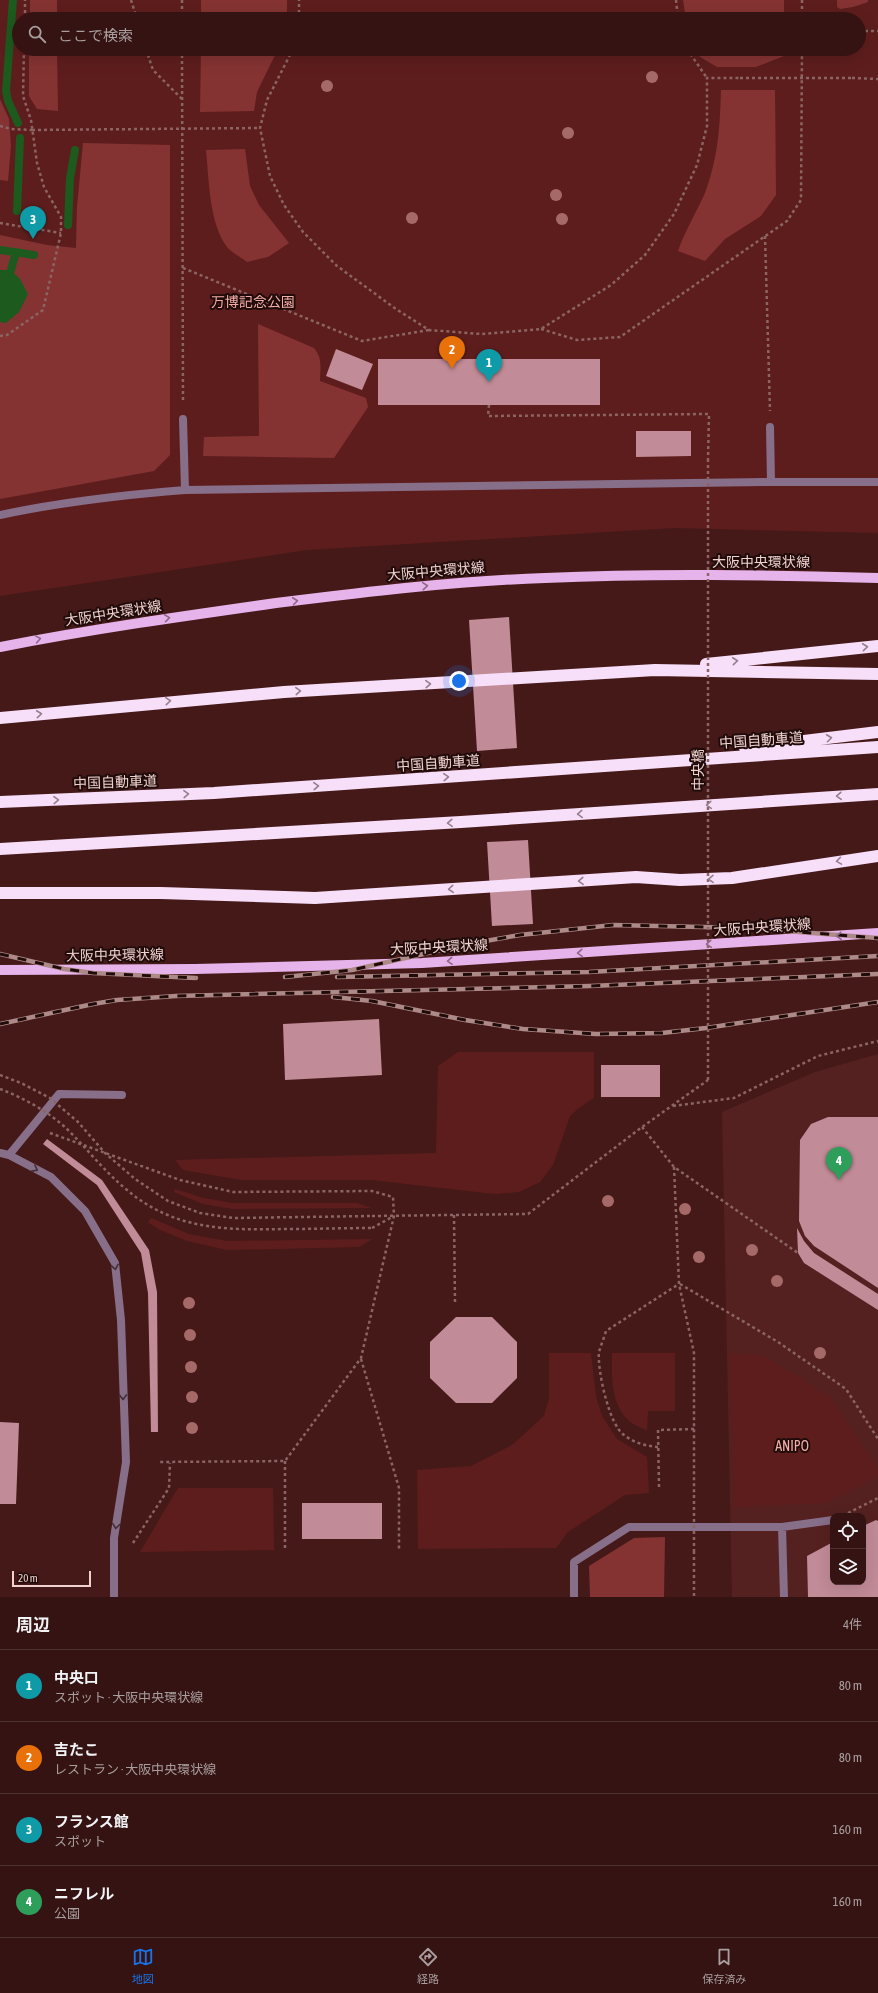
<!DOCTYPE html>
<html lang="ja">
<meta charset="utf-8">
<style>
:root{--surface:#341312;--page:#3f2020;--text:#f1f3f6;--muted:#a99e9f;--line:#4e3232;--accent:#1a73e8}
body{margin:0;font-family:"Asap Condensed","Noto Sans JP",sans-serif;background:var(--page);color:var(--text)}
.controls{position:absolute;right:12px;bottom:12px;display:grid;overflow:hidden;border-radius:8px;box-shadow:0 4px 16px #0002}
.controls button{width:36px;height:36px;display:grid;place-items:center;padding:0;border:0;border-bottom:1px solid var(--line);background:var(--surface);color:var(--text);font:20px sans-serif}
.scale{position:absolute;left:12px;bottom:10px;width:79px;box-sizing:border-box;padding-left:4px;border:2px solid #f0d2cf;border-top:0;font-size:11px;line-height:14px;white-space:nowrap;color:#f0d2cf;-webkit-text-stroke:3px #1f0b0a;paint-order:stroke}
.you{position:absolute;left:459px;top:681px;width:14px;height:14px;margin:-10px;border:3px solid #fff;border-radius:50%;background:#1a73e8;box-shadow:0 0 0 6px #1a73e833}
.badge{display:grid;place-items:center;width:26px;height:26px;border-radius:50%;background:var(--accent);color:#fff;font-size:13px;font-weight:700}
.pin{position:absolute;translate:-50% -33px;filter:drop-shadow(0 1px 2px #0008)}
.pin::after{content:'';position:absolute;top:21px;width:14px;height:12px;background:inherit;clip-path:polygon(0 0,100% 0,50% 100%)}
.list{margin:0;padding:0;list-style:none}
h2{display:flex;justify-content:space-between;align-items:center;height:52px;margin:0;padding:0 16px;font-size:17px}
h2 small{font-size:13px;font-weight:400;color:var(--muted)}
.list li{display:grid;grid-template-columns:26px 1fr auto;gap:12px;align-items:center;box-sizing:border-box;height:72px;padding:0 16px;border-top:1px solid var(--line)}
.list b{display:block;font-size:15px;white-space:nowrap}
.list p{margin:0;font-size:13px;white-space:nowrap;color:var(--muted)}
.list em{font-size:13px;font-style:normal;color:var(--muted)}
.icon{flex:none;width:22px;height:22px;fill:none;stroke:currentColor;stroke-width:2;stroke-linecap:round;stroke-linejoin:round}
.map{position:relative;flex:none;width:878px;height:1597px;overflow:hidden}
.search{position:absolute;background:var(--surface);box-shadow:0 4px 16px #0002;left:12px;right:12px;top:12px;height:44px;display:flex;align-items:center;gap:10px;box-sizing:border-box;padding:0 14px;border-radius:22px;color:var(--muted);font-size:15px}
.sheet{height:340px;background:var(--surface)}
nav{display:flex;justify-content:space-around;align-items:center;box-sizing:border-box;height:56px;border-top:1px solid var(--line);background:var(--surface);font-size:11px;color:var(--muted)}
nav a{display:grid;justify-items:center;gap:2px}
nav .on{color:var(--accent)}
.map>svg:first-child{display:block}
.built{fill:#542120;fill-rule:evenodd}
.green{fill:#5e1d1d;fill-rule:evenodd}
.forest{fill:#843332}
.water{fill:#1c5a1e}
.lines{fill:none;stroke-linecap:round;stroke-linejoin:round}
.stream{stroke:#1c5a1e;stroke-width:8}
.building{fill:#c18b97}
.path{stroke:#8b6563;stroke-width:2.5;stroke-dasharray:3 3;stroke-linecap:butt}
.service{stroke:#876e89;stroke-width:8}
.primary{stroke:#e7b3eb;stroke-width:10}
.motorway{stroke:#f7def9;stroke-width:12}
.rail-casing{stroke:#ad8a87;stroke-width:4.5}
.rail{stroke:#1f0b0a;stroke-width:3;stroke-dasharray:9;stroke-linecap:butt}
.path-bridge{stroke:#8b6563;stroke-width:2.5;stroke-dasharray:3 3;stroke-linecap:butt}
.tree{fill:#a56a67}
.oneway{stroke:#8d6786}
.oneway2{stroke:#967f8d}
.oneway3{stroke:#432e36}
.labels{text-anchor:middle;stroke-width:4;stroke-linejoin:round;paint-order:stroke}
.park-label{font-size:14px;fill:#f4aca7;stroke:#1f0b0a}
.street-label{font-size:14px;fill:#f0d2cf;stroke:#1f0b0a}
</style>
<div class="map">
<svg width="878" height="1597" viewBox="0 0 878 1597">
<rect width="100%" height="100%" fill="#451918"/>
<path class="built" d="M878,1054V1597H732L722,1112L815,1072ZM833,1516H863V1582H833Z"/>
<path class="green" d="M0,0H878V533L674,528L307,550L0,596ZM19,19H859V49H19Z
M458,1052H594V1098L580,1107L570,1116L553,1165L540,1182L519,1192L494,1194L372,1180H241L183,1170L175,1160L436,1153L438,1066Z
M175,1189L204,1198L233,1203H357L372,1208L232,1209L203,1204L174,1192Z
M151,1218L189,1234L227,1241L372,1239L359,1247L227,1250L187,1241L158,1229L148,1222Z
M549,1353H591L596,1396L602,1416L617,1439L647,1457L649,1493L625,1495L568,1532L556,1548L418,1549L417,1470L471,1466L512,1445L544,1416L549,1399Z
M612,1353H675V1411H648L647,1431C641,1427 633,1425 628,1420C610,1402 612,1376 612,1353Z
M730,1353L765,1356L831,1398L878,1469V1476L827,1503L734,1507Z
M178,1488H273L274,1550L140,1552Z"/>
<path class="forest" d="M30,0H57V19H30Z
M201,0H287V19H201Z
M683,0H784V19H686Z
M837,0H868V2L853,7L840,9L837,7Z
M29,49H57L58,111L37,109L29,96Z
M201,49H278L257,92L254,111L200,112Z
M696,49H784V56L756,67H717L700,57Z
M721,90H775L776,195L761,216L725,239L705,261L678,251C685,231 696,213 705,193C718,158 720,127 721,90Z
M0,99L9,119L11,146L8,181L0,180Z
M83,143L170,145V455L154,471L0,499V235L47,245L76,248L77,207Z
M245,149L250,186L259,205L289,243L268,257L247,262C241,257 232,253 227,247C209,223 209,179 206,150Z
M258,324L314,348C323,359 320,368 320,381L366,398L368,407L334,458L203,456L204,437L259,436Z
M665,1537L664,1597H590L589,1566L634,1538Z"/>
<path class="water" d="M0,270H11L20,279L28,294L19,312L6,323L0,322Z"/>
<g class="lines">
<path class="stream" d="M13,0L6,91L8,101L18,123
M17,211L20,138
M68,225L70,178L75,150
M0,250L34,255
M11,270L16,252"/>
</g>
<path class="building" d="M336,349L373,364L362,390L326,376Z
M378,359H600V405H378Z
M636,431H691V456L636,457Z
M509,617L517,748L477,751L469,620Z
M528,840L533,924L492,926L487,842Z
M379,1019L382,1075L285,1080L283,1024Z
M601,1065H660V1097H601Z
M828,1117H878V1288L814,1246L805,1236L799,1221L800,1140L811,1124Z
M47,1139L102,1180L149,1250L157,1292L158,1432H151L148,1293L141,1253L97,1185L43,1144Z
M797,1228L804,1241L814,1253L878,1294V1310L804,1263L798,1253Z
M456,1317H492L517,1342V1378L492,1403H456L430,1378V1342Z
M0,1422L19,1423L16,1504H0Z
M302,1503H382V1539H302Z
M876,1520L878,1521V1597H808L807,1556L833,1542V1582H863V1526Z"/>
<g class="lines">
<path class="path" d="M131,0L137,19
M182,0V19
M676,0L678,19
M802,0V19
M25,19V0
M299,19V0
M859,31H878
M146,49L153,70L182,99
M182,49L183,402
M293,49L267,100L260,128L270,176L284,205L303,232L337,266L396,309L429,330L481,334L541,329L611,285L645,255L674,214L697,165L707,126V78H740
M687,49L707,78
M852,78L878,79
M0,126L11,129L32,130
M0,223L61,233
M765,236L770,411
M183,268L362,341L429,330
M541,329L577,340L620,337L787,221L801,200L802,49
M0,336L7,335L43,310L61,233V217L44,187L37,163L31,120L23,96L24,49
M489,405L488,416L709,414L708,459
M673,1106L734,1098L818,1056L878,1041
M642,1127L674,1167L798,1253
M50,1133L180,1180L233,1192L372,1191L393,1197L394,1216L361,1358L285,1461L158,1462
M674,1167L679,1284L694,1353V1495
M454,1215L455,1303
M372,1216L528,1214L642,1127L708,1080
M372,1228L394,1216
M680,1284L778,1342L846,1389L878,1439
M361,1359L399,1488V1549
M658,1447C646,1446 634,1443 624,1435C609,1425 597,1369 599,1352C601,1345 604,1338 606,1331L679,1284
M285,1461V1550
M659,1487L658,1430L694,1429
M848,1513L878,1498
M133,1543L169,1488L170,1463
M694,1551V1597"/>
<path class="service" d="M183,419L185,490
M770,427L771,482
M0,515C61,502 122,495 185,490L771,482H878
M0,1153L9,1155L51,1177L85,1211L115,1263L121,1320L126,1462L114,1538V1597
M9,1155L59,1094L122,1095
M782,1527L784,1597
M574,1597V1562L629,1527H782L833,1520"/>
<path class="primary" d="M0,647C92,629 184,616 276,603C365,592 455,581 545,578C656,573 767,575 878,578
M0,970L195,969L422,963L878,933"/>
<path class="motorway" d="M706,664L878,646
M0,718L284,692L655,670L878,674
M745,748L878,732
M0,802L214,793L878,747
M0,849L461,822L878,794
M0,893H161L315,898L636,877L680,880L732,878L878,856"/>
<defs>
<path id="rail" d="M0,954L64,969L93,973L196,978
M285,977L352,970L468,944L520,935L613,925L747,928L878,938
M337,977L589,972L878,956
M333,997L372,1001L465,1020L523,1029L596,1034L662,1033L706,1028L878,1002
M0,1024L93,1004L117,1000L176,996L590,986L878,974"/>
</defs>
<use href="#rail" class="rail-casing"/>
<use href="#rail" class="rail"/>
<path class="path-bridge" d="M740,78H852
M32,130L260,128
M708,459V1080
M0,1075L21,1083L50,1098L78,1122L105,1153L135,1179L168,1201L200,1213L233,1218L372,1216
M0,1089C24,1098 51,1113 69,1131C89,1151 105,1172 127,1190C176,1231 227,1230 287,1229C316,1229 344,1228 372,1228
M694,1495V1551"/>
</g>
<g class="tree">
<circle cx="652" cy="77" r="6"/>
<circle cx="327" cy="86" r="6"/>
<circle cx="568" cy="133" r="6"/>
<circle cx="556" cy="195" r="6"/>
<circle cx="412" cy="218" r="6"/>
<circle cx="562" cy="219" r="6"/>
<circle cx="608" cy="1201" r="6"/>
<circle cx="685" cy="1209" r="6"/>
<circle cx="752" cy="1250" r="6"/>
<circle cx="699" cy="1257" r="6"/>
<circle cx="777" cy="1281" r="6"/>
<circle cx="189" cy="1303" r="6"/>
<circle cx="190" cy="1335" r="6"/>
<circle cx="820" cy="1353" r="6"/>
<circle cx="191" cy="1367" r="6"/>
<circle cx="192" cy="1397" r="6"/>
<circle cx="192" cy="1428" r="6"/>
</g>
<defs><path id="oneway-chevron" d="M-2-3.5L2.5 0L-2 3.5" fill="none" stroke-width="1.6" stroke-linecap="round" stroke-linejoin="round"/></defs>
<g class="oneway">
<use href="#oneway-chevron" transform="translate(425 586) rotate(-5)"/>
<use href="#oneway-chevron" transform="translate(295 601) rotate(-7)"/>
<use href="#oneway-chevron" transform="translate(167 618) rotate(-8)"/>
<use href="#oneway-chevron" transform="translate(38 639) rotate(-10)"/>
<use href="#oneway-chevron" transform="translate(839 936) rotate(176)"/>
<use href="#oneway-chevron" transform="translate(709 944) rotate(176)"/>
<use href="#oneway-chevron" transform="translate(580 953) rotate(176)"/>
<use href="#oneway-chevron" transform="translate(450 961) rotate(176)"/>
</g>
<g class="oneway2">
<use href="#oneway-chevron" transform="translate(865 647) rotate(-6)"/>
<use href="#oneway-chevron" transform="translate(735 661) rotate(-6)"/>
<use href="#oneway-chevron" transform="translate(428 684) rotate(-3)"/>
<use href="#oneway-chevron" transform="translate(298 691) rotate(-3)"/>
<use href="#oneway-chevron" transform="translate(168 701) rotate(-5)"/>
<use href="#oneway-chevron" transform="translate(39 714) rotate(-6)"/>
<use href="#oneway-chevron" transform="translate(829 738) rotate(-7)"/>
<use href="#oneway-chevron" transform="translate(446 777) rotate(-4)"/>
<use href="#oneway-chevron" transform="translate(316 786) rotate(-4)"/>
<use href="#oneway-chevron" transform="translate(186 794) rotate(-2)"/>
<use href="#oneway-chevron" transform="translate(839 796) rotate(176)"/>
<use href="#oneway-chevron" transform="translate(56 800) rotate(-2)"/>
<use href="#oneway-chevron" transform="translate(709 805) rotate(176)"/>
<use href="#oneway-chevron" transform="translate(580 814) rotate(176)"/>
<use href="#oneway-chevron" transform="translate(450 823) rotate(176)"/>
<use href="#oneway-chevron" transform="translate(839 861) rotate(171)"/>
<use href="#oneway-chevron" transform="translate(711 879) rotate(179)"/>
<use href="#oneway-chevron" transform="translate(581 881) rotate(177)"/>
<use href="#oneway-chevron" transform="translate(451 889) rotate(175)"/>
</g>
<g class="oneway3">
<use href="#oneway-chevron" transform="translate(35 1169) rotate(28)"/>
<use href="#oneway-chevron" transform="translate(115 1267) rotate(79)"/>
<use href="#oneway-chevron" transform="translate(123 1397) rotate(88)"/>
<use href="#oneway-chevron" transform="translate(116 1526) rotate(98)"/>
</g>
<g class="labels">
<g class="park-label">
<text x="253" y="307">万博記念公園</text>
<text x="792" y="1451">ANIPO</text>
</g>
<g class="street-label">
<text x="761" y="567">大阪中央環状線</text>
<text transform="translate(436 571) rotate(-5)" y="5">大阪中央環状線</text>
<text transform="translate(113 613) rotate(-9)" y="5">大阪中央環状線</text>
<text transform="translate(761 740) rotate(-4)" y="5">中国自動車道</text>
<text transform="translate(438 763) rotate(-4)" y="5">中国自動車道</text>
<text transform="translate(698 770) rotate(-90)" y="5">中央橋</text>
<text transform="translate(115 782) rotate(-2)" y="5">中国自動車道</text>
<text transform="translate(762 927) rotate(-4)" y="5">大阪中央環状線</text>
<text transform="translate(439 947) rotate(-3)" y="5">大阪中央環状線</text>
<text transform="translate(115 955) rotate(-1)" y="5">大阪中央環状線</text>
</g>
</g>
</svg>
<div class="controls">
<button><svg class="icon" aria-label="locate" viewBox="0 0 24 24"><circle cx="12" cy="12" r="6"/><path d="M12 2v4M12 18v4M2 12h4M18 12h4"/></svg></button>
<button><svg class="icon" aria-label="layers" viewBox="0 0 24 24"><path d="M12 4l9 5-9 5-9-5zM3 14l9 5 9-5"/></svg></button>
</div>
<div class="scale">20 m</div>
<div class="you"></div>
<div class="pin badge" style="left:489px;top:382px;background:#0f9aa8">1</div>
<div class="pin badge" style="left:452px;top:369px;background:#e8710a">2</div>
<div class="pin badge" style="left:33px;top:239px;background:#0f9aa8">3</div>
<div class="pin badge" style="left:839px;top:1180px;background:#2e9e5b">4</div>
<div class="search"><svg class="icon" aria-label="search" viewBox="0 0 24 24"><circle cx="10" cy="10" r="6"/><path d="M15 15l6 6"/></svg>ここで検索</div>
</div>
<section class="sheet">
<h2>周辺<small>4件</small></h2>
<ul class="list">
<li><span class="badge" style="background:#0f9aa8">1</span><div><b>中央口</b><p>スポット · 大阪中央環状線</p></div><em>80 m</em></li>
<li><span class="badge" style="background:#e8710a">2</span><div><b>吉たこ</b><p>レストラン · 大阪中央環状線</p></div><em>80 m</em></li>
<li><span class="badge" style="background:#0f9aa8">3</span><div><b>フランス館</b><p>スポット</p></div><em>160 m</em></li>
<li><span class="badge" style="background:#2e9e5b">4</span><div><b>ニフレル</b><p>公園</p></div><em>160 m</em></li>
</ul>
</section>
<nav>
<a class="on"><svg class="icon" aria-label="map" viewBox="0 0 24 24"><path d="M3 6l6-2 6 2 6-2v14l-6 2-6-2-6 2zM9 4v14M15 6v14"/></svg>地図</a>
<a><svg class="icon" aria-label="directions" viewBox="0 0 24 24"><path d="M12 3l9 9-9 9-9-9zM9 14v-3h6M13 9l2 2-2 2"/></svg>経路</a>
<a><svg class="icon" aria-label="saved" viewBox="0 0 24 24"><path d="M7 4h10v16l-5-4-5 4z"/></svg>保存済み</a>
</nav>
